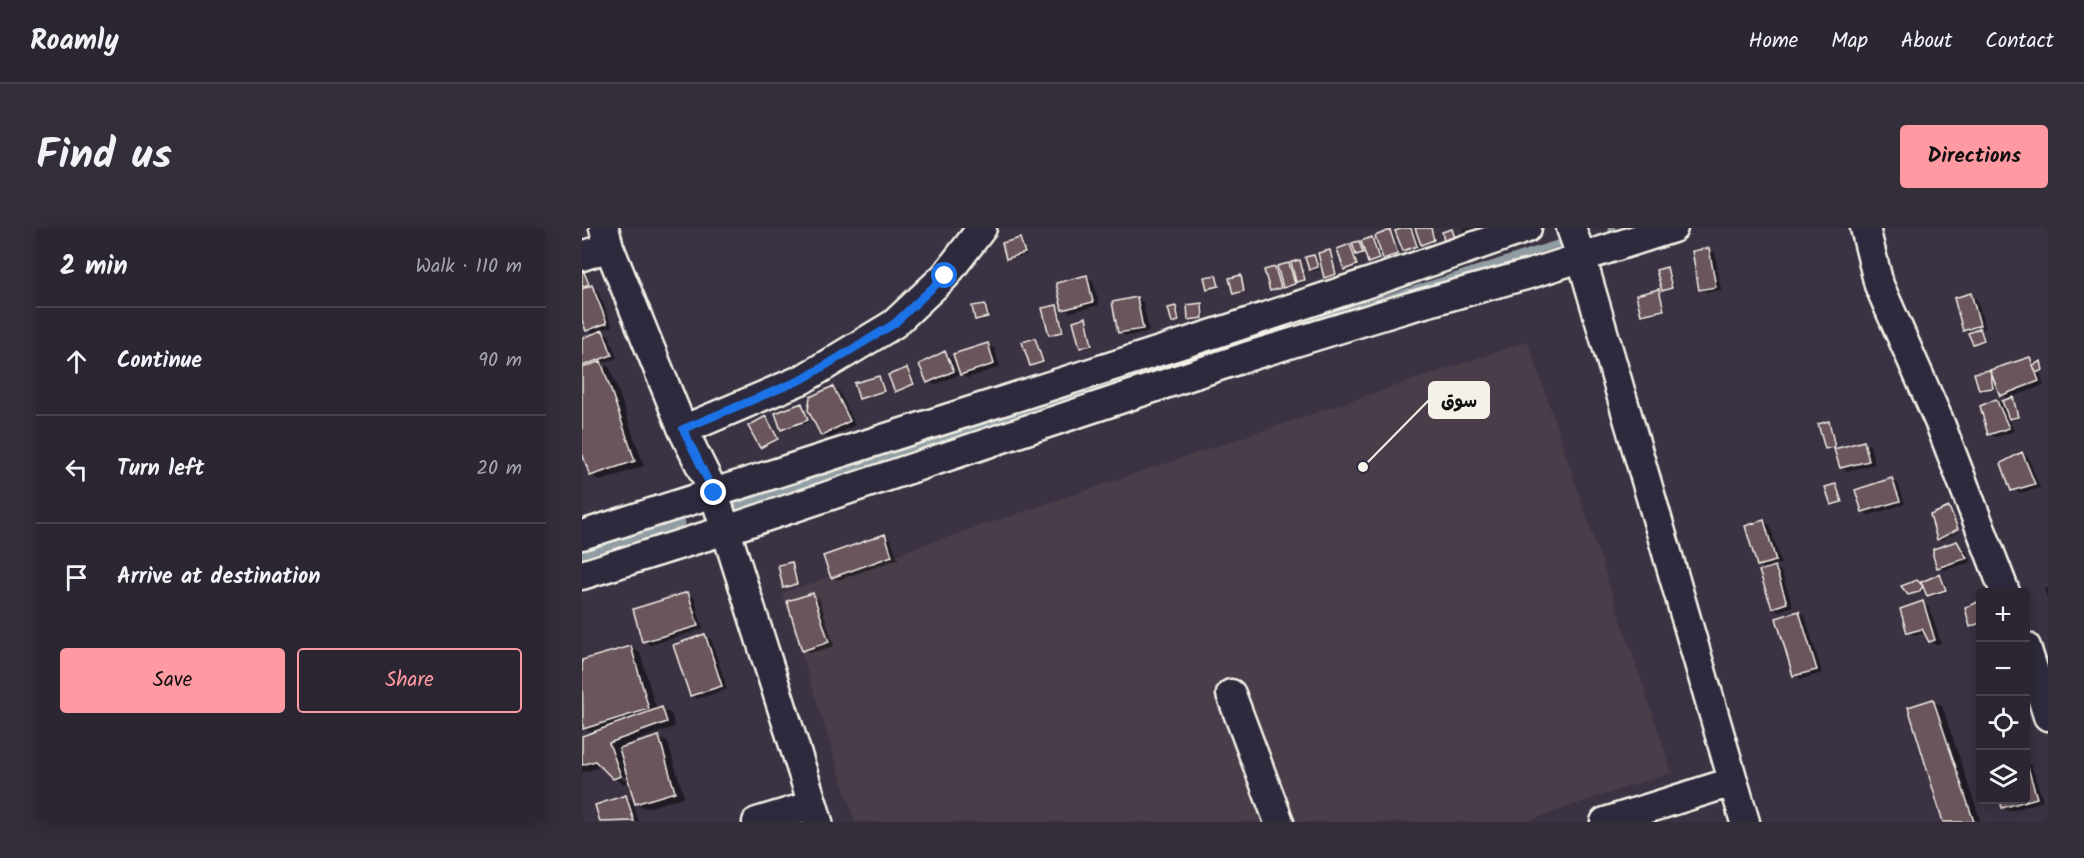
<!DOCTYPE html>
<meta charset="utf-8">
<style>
:root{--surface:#2c2632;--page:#342e3a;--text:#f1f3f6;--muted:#a6a5ac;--line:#48434d;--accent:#ff9aa2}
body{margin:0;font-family:Kalam,"Playpen Sans Arabic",sans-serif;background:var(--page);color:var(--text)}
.controls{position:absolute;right:18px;bottom:18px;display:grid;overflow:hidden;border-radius:6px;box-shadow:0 3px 15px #0003}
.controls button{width:54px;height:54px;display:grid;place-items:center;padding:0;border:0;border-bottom:2px solid var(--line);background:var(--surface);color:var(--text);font:30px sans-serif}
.stop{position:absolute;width:18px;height:18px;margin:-14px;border:4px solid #1a73e8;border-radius:50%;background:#fff}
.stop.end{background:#1a73e8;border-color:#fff;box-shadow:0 2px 6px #0008}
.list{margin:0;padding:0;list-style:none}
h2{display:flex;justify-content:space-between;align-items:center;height:78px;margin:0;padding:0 24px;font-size:26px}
h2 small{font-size:20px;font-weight:400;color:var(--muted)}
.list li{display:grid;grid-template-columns:39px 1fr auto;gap:18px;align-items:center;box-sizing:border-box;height:108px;padding:0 24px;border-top:2px solid var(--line)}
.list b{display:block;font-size:22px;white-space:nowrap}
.list em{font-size:20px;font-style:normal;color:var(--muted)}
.actions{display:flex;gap:12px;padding:18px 24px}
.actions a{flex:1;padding:14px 0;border:2px solid var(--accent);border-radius:6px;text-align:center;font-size:21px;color:var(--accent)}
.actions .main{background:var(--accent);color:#111}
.icon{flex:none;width:33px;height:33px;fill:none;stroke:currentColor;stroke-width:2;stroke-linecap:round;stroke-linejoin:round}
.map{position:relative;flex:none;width:1466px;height:594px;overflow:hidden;border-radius:6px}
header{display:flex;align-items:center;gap:36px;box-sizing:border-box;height:84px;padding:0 30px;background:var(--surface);border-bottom:2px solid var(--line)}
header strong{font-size:28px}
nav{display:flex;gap:33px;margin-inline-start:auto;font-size:21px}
.intro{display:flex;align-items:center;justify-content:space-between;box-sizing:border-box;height:144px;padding:0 36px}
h1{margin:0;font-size:42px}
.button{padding:15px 27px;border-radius:6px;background:var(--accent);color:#111;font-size:21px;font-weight:700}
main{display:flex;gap:36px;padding:0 36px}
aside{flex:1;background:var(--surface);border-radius:6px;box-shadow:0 3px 15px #0003}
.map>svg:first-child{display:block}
.built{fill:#493c4a}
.shadow{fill:#0007;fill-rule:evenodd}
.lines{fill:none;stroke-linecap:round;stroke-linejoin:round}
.stream{stroke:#909ea3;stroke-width:7}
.building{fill:#6b545c;stroke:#f4f1e8;stroke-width:1.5}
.minor-casing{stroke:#f4f1e8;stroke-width:33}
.minor{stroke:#2f2a3d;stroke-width:28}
.route{stroke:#1a73e8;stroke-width:8}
.leader{fill:none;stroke:#f4f1e8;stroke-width:2}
.callout-dot{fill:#f4f1e8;stroke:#2f2a3d;stroke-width:2}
.callout{fill:#f4f1e8;stroke:#f4f1e8;stroke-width:2}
.callout-label{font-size:18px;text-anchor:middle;font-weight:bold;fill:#111}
</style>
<header>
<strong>Roamly</strong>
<nav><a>Home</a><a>Map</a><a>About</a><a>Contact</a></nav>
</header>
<div class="intro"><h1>Find us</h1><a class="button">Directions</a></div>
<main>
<aside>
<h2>2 min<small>Walk · 110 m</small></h2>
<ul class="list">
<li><svg class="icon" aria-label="ahead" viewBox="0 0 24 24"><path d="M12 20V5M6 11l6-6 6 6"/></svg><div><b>Continue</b></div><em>90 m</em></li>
<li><svg class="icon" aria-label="left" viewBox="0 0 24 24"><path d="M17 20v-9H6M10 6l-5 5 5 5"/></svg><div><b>Turn left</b></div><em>20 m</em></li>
<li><svg class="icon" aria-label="arrive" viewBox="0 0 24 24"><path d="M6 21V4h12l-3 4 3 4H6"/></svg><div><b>Arrive at destination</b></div></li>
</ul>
<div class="actions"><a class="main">Save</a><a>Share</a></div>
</aside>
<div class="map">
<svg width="1466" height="594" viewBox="0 0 1466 594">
<rect width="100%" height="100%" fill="#3b3243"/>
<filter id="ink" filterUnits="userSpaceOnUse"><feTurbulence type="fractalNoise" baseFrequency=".0167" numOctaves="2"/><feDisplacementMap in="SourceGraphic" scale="12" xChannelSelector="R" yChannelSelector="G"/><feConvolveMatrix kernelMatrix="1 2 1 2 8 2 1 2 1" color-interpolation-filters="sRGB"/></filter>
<g filter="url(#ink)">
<path class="built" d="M946,113L1090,544L942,594H273L200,365Z"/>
<path class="shadow" d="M825,0H831L837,19L825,23L822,22Z
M835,0H850L854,13L843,17L840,16Z
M880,0H892L893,3L884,7Z
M808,4L811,6L818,27L805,32L802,30Z
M438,11L441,13L445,27L428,31L426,30Z
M790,11L793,12L799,32L790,35L787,34L784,25L778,28L773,25L777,38L766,42L763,41L768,18L773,21L777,14L782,17Z
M1126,22L1133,25L1139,62L1124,64L1118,61Z
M747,23L750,25L756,47L746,50L743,49Z
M732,28L735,30L738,41L731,43L728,41Z
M718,33L720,35L725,53L718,55L713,52L715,58L705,60L700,57L701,61L692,63L690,62L693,40L698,43L707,36L712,39Z
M1084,40L1087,42L1092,61L1083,63L1081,62Z
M0,41L3,42L10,59L16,63L30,98L19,103L27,107L35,130L20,135L28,140L62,238L18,253L9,247L0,221V112L14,107L6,102L0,88Z
M633,48L636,50L638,59L629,62L626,60Z
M505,49L511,53L517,77L488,84L481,81Z
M658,49L661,50L664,64L655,66L652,65Z
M1077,63L1079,64L1084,83L1063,88L1061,86Z
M1389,67L1395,71L1403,100L1398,102L1401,104L1404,113L1395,116L1388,105L1382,102Z
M555,71L561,74L567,104L544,108L538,105Z
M620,76L622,78L623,91L610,92L608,91Z
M403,77L406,79L408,90L397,93L395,91Z
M475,79L477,80L483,105L471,108L468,106Z
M593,80L596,81L599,94L594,95L591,94Z
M503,91L506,92L512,118L501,121L499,120Z
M453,112L455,113L463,135L452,138L450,137Z
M406,117L412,120L418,139L385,150L378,146L352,157L346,153L363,125L369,129L376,145Z
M1448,131L1455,136L1459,134L1461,136L1463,143L1458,145L1462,157L1428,170L1433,172L1437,190L1431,192L1426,189L1432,203L1414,209L1408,206L1414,172L1424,178L1428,172L1420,167L1411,149L1413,161L1401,163L1398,161L1394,146Z
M325,141L328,143L334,157L317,164L314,162Z
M297,149L300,151L304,164L281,171L278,170Z
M250,160L257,163L273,197L247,210L240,207Z
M219,177L222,178L228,194L203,202L200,201Z
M184,190L187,192L197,212L181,220L179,219Z
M1246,195L1249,197L1255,221L1282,214L1288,218L1293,236L1265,243L1259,239L1254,220L1247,222L1244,220Z
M1440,225L1446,229L1458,260L1437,265L1430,261Z
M1310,252L1316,255L1323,276L1287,287L1281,283Z
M1254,258L1256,259L1262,275L1253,278L1250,276Z
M1367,281L1369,282L1378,303L1359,312L1356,311Z
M1182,293L1188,297L1199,336L1191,338L1199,343L1211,378L1197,383L1191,379L1184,342L1176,337Z
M303,308L309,312L316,331L256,352L250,349Z
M1375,315L1382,319L1390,334L1362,342L1356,339Z
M209,335L212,337L217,357L205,360L203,359Z
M1358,348L1361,349L1366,363L1349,369L1346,367Z
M1337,356L1343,360L1340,365L1330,367L1327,365Z
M1466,360V372L1462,361Z
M106,366L112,369L121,401L68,417L62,413Z
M231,366L237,370L252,418L228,425L222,422Z
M1341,375L1347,379L1359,415L1354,417L1348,413L1344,405L1333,407L1326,404Z
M1398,375V397L1391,399L1389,398L1385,381Z
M1217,384L1223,388L1240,445L1219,451L1213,447Z
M122,408L129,411L145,461L115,471L109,467Z
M48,419L58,425L75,483L80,481L89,486L93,499L45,516L46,519L77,510L86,515L102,569L64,580L54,575L48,552L33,543L32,546L46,554L41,556L32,550L20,538L0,545V510L12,506L2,500L0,493V434ZM38,519L42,532L40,533L35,520Z
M1351,473L1360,478L1399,594H1363Z
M1444,519L1447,529L1444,530Z
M1444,534L1449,537L1461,573L1427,583L1421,579L1419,572H1444Z
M44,569L50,572L57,594H19L14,578Z"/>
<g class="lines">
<path class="stream" d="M1029,0H1030
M721,97L975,16
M150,279L591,138
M0,326L100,295"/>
</g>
<path class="building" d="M821,0H829L835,18L821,23L813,3Z
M833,0H849L852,12L839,17Z
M870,1L873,10L862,13L860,4Z
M808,2L816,26L801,31L793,8Z
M790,9L797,31L786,35L779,13Z
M438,10L443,25L424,31L420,15Z
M777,13L781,25L774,27L770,15Z
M768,16L775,37L762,42L755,21Z
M1127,20L1134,59L1117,62L1110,23Z
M748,22L754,46L742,50L736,25Z
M732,27L736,39L727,42L723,29Z
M718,32L723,52L714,54L709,34Z
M707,35L713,56L701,60L695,38Z
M0,39L7,56L0,59Z
M693,39L699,60L688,63L682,42Z
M1085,39L1090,60L1080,63L1074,42Z
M505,47L511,74L480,82L474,55Z
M634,47L637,58L625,61L622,49Z
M659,47L662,63L651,66L647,50Z
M10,57L25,95L4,103L0,92V61Z
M1077,61L1082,82L1059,87L1054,67Z
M1389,65L1398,97L1381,103L1372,70Z
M555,69L561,101L536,105L530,74Z
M620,75L621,90L606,92L605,77Z
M403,76L406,89L393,92L390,78Z
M475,77L481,104L467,107L460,80Z
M594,78L597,93L590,95L586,80Z
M504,89L510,117L498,120L491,93Z
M1398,100L1402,112L1391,116L1386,105Z
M21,102L30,127L0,138V110Z
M453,110L461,134L448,138L440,114Z
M406,115L412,136L378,147L371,126Z
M363,123L372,143L345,155L337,136Z
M1448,129L1457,153L1418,168L1408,142Z
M19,133L53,233L8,248L0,225V140Z
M1459,133L1461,142L1454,145L1451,137Z
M325,140L332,156L313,164L306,147Z
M1408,142L1411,160L1397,162L1392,145Z
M297,148L302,163L277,171L272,155Z
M251,158L268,193L239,208L226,182L228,169Z
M1431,169L1436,189L1427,191L1420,173Z
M1414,171L1427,200L1406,207L1398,178Z
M220,175L226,192L199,202L193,185Z
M184,188L196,211L178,220L166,198Z
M1247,193L1253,219L1243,221L1236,196Z
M1282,213L1287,233L1258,240L1252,221Z
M1440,224L1453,256L1429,263L1419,235Z
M1310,250L1318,273L1280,284L1273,262Z
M1254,256L1260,274L1249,277L1243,259Z
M1367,279L1376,301L1355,312L1348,287Z
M1182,292L1194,333L1175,338L1163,298Z
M303,306L310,328L249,350L241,328Z
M1375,313L1385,330L1355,340L1351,328V321Z
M210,334L215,356L201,360L196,337Z
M1193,338L1205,375L1190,380L1177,343Z
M1358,346L1364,362L1345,368L1339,354Z
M1335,352L1341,358L1337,364L1326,367L1319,358Z
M106,364L116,398L60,414L51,381Z
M231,365L247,414L220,423L205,373Z
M1341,373L1353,412L1347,414L1340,401L1325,405L1318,381Z
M1398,373V395L1388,399L1383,380Z
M1217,383L1235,442L1211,448L1194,390Z
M123,406L140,458L108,468L91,417Z
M49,418L67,481L1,501L0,432Z
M1351,471L1392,594H1361L1326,479Z
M80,479L85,494L27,515L39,548L31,551L13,533L0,537V508Z
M77,508L93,564L53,576L37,520Z
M1444,533L1455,570L1420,580L1418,572H1444Z
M44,567L52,593L18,594L13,577Z"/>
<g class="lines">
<defs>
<path id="minor" d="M22,0L27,19L101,202L132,265L231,577
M989,0L999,28L1163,594
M1283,0L1297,57L1357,193L1423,364
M0,28L27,19
M101,202L221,151L312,96L363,48L400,0
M0,307L650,100L801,50L945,0
M0,347L144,302L664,129L821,81L951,45L1091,0
M1444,419L1466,488
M649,466L697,594
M175,594L231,577L236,594
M1023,594L1150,554"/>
</defs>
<use href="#minor" class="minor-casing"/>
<use href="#minor" class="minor"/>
</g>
</g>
<g class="lines" filter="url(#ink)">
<path class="route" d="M132,265L101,201L221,151L312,96L363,48"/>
</g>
<path class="leader" d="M781 239L847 172"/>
<circle class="callout-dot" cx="781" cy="239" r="6"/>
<rect class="callout" x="847" y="154" width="60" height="36" rx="6"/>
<g class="callout-label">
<text x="877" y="179">سوق</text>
</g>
</svg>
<div class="controls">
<button>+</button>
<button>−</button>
<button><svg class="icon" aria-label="locate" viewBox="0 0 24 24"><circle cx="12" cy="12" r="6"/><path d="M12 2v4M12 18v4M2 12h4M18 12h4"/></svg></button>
<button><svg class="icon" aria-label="layers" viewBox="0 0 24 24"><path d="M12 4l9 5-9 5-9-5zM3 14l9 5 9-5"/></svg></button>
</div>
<div class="stop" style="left:363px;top:48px"></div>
<div class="stop end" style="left:132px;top:265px"></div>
</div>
</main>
